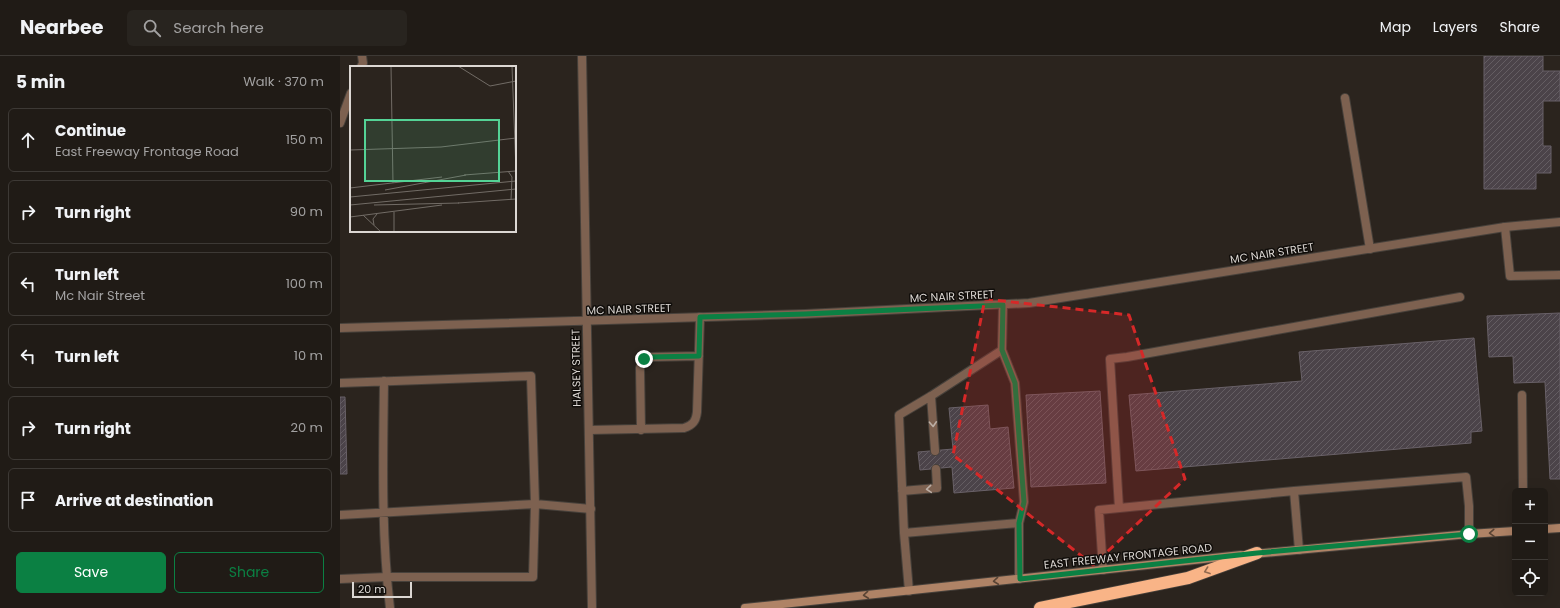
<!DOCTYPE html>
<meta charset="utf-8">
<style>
:root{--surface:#201b16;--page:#28241f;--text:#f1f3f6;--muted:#a2a1a1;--line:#3d3935;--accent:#0b8043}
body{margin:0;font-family:Poppins,sans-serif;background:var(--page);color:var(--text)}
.controls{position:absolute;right:12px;bottom:12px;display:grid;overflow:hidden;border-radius:6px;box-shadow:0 4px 16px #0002}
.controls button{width:36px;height:36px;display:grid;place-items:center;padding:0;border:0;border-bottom:1px solid var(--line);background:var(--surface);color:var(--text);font:20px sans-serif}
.scale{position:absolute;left:12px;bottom:10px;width:60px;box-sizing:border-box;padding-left:4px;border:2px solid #dcd7d3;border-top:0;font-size:11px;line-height:14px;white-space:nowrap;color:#dcd7d3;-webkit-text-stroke:3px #110e0b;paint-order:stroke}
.stop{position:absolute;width:12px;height:12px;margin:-9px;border:3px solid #0b8043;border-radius:50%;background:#fff}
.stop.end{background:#0b8043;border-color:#fff;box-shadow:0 1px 4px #0008}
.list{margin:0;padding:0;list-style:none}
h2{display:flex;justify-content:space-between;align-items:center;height:52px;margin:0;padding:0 16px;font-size:17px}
h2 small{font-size:13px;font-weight:400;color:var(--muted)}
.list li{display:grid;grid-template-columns:26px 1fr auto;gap:12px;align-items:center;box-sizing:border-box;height:64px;margin:0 8px 8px;padding:0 8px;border:1px solid var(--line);border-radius:6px}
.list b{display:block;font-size:15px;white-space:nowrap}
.list p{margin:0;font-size:13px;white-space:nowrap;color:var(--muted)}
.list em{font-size:13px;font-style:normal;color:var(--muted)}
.actions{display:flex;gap:8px;padding:12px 16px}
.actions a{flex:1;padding:9px 0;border:1px solid var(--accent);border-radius:6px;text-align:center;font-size:14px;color:var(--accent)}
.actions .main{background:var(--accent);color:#fff}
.icon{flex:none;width:22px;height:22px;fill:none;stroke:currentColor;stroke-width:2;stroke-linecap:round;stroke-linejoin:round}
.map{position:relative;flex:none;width:1220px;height:552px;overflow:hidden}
header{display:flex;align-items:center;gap:24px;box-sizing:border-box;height:56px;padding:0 20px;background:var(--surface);border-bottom:1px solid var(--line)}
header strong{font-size:19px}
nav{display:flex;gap:22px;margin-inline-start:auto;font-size:14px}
.search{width:280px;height:36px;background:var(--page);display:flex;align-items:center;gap:10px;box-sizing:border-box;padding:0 14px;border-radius:6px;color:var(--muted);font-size:15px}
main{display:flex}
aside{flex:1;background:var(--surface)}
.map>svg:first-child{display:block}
.building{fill:url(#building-hatch);stroke:#696168}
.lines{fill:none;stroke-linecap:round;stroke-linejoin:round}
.lane-casing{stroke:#47413b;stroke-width:10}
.street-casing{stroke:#47413b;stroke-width:10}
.secondary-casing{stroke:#47413b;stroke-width:10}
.highway-casing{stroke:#47413b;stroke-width:14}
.lane{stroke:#7d6150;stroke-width:8}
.street{stroke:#7d6150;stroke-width:8}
.secondary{stroke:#af8366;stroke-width:8}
.highway{stroke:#f9b487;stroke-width:12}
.oneway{stroke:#bbaea5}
.oneway2{stroke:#584334}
.oneway3{stroke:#91694f}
.route{stroke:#0b8043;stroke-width:5}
.marked{fill:#d62828;fill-opacity:0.2;stroke:#d62828;stroke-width:3;stroke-dasharray:8 5;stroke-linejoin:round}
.labels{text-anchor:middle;stroke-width:3;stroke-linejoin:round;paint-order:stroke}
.street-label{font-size:11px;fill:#dcd7d3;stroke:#110e0b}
.inset-road{fill:none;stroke:#726c66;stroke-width:1}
.view{fill:#54d396;fill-opacity:0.15;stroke:#54d396;stroke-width:2}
.inset-edge{fill:none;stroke:#dcd7d3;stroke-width:2}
</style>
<header>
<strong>Nearbee</strong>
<div class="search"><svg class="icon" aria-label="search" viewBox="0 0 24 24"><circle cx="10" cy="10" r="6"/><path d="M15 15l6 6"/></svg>Search here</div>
<nav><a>Map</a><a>Layers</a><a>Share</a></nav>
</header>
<main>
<aside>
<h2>5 min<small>Walk · 370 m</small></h2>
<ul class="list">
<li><svg class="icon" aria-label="ahead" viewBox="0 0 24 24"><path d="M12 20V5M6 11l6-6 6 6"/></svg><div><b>Continue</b><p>East Freeway Frontage Road</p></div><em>150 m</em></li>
<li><svg class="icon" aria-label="right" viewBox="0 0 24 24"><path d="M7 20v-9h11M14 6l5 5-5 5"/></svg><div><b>Turn right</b></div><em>90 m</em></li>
<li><svg class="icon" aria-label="left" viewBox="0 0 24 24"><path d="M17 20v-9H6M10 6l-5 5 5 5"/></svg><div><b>Turn left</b><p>Mc Nair Street</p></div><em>100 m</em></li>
<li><svg class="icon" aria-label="left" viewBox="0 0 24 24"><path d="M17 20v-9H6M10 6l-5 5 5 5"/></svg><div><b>Turn left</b></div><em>10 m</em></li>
<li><svg class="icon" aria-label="right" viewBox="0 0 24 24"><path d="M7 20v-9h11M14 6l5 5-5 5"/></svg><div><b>Turn right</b></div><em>20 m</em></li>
<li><svg class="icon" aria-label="arrive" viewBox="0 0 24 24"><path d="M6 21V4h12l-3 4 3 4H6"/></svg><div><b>Arrive at destination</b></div></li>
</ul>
<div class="actions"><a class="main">Save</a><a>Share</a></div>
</aside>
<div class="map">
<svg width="1220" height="552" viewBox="0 0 1220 552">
<defs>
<pattern id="building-hatch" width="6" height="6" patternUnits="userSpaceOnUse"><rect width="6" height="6" fill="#4b4349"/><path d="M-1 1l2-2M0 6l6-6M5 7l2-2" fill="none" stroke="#645d62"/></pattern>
</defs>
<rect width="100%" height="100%" fill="#2b241e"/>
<path class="building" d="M1144,0H1203V15H1220V45H1203V90H1211V117H1196V133H1144Z
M1220,257V423H1210L1205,326L1174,327L1173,300L1149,301L1147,260Z
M1134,282L1142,375L1131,376V387L796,415L789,339L962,325L959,296Z
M760,335L766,427L691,431L686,339Z
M0,341H5L7,418H0Z
M648,349L650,373L668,371L674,432L614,437L612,411L580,414L578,396L613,393L609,352Z"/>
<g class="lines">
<defs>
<path id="lane" d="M21,11L23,7L22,0
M1005,42L1030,193
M0,67L11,37
M1165,171L1170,220L1220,219
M662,294L591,340L559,359L564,477L679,467L684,446L675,327L662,294L663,249
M44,325C43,401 41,476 50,552
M0,327L191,320L195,448L193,521H47L0,523
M1182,339L1183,435
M591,340L595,395
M249,374L344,372C353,369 356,365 357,356L360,261
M301,374L300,312C301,306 304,303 310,301L359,300
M562,435L597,432L596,413
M779,452L770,303L787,301L1120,241
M0,459L195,448L251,453
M679,467V523
M564,477L569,535
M959,494L954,435L1126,421L1129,450V478
M763,514L759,454L954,435"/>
<path id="street" d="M242,0L252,552
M0,272L465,258L689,247L1165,171L1220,166"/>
<path id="secondary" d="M1205,473L1220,472
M913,498L1129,478L1175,475
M405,552L901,499"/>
<path id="highway" d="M700,552L848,522L917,497"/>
</defs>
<use href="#lane" class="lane-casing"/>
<use href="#street" class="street-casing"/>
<use href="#secondary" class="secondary-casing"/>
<use href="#highway" class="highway-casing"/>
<use href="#lane" class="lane"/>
<use href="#street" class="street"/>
<use href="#secondary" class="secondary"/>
<use href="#highway" class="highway"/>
</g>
<defs><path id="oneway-chevron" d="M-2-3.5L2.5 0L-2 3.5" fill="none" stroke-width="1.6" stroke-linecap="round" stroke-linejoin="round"/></defs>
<g class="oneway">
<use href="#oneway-chevron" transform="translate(593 368) rotate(87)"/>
<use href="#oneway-chevron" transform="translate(589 433) rotate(175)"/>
</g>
<g class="oneway2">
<use href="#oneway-chevron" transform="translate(1152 477) rotate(177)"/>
<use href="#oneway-chevron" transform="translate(656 525) rotate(174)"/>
<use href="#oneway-chevron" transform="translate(526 539) rotate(174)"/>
</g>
<use class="oneway3" href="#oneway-chevron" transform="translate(867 515) rotate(160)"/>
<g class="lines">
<path class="route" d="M304,303L310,301L359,300L360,261L465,258L663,249L662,294L675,327L684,446L679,467L680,523L917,497L1129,478"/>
</g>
<path class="marked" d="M645,243L789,259L845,423L753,509L613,399Z"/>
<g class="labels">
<g class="street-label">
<text transform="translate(932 197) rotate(-9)" y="4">MC NAIR STREET</text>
<text transform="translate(612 240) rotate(-3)" y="4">MC NAIR STREET</text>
<text transform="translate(289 253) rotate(-2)" y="4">MC NAIR STREET</text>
<text transform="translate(236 312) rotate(-91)" y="4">HALSEY STREET</text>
<text transform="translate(788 500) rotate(-6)" y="4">EAST FREEWAY FRONTAGE ROAD</text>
</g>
</g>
<g transform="translate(10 10)">
<rect width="166" height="166" fill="#2b241e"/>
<path class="inset-road" d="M41,0L43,117M108,0L140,20L166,15M162,0L166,105M0,84L91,81L166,72M158,105L162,111L161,134M114,109L166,105M0,122L92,111M35,124L116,109M0,131L166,115M108,137L166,133M0,139L166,123M24,139L109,137M13,149L31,166M0,151L92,139M24,159L23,153L27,148M44,166V146"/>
<path class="view" d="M15,54H149V115H15Z"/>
<rect width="166" height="166" class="inset-edge"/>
</g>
</svg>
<div class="controls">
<button>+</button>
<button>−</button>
<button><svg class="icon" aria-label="locate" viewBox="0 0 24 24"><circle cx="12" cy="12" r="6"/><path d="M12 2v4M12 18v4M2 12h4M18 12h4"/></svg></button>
</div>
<div class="scale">20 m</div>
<div class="stop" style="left:1129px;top:478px"></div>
<div class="stop end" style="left:304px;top:303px"></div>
</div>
</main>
